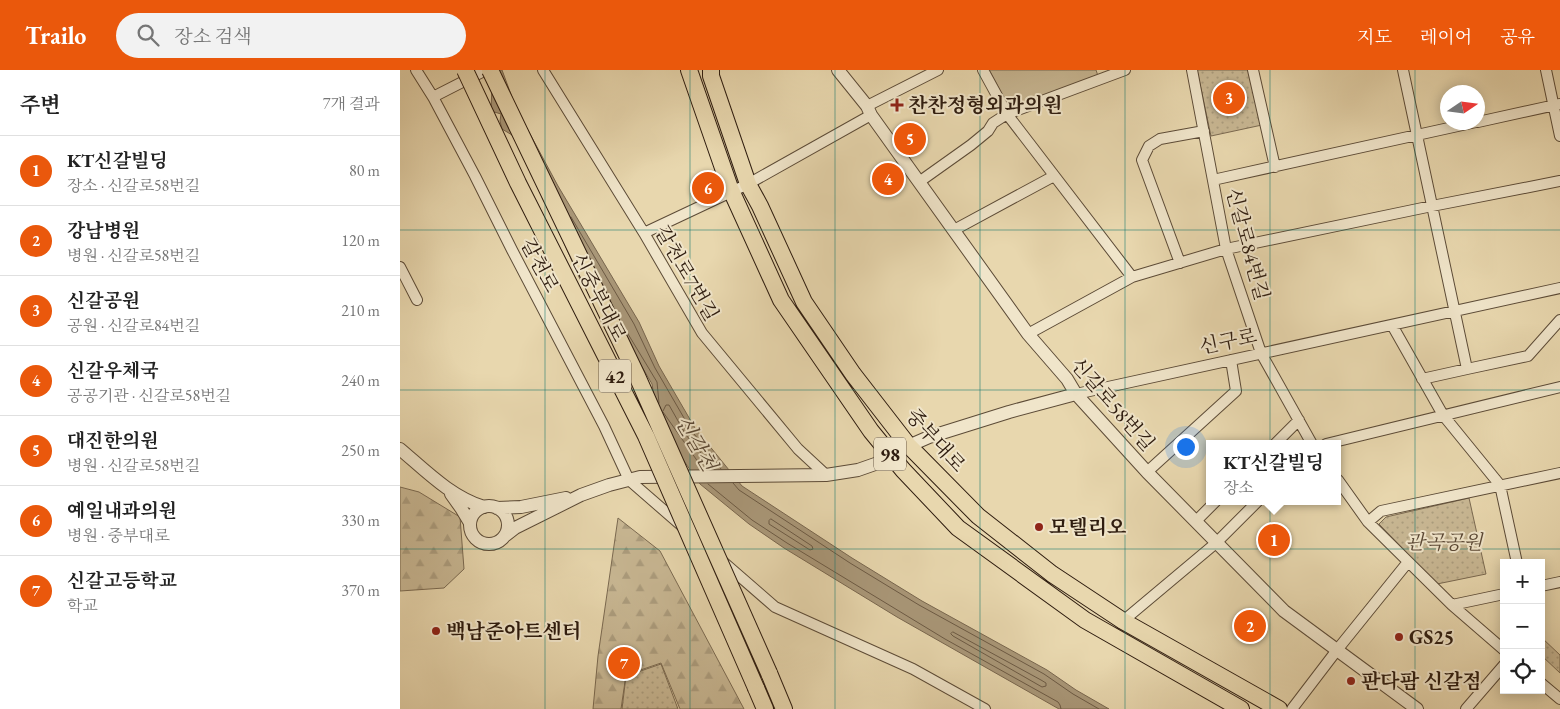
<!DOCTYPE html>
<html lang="ko">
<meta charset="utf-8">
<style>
:root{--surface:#fff;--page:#f2f2f2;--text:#222;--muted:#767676;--line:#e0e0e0;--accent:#ea580c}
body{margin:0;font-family:"EB Garamond","Noto Serif KR",serif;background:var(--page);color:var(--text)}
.controls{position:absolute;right:15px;bottom:15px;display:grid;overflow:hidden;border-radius:0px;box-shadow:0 2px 12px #0003}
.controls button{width:45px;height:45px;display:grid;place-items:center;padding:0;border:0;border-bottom:1px solid var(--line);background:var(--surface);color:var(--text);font:25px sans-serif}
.compass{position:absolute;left:1040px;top:15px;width:45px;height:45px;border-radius:50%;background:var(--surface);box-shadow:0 2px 12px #0003;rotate:77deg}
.you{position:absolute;left:785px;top:376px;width:18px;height:18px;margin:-12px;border:4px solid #fff;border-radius:50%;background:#1a73e8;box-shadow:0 0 0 8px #1a73e833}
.badge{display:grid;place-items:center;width:32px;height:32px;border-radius:50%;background:var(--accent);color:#fff;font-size:16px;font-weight:700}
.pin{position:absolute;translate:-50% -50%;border:2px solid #fff;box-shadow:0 1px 5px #0006}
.popup{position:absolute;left:806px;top:370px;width:135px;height:65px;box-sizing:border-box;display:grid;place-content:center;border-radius:0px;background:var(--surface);filter:drop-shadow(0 1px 4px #0005);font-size:16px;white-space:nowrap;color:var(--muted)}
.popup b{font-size:19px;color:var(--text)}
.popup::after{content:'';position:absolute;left:50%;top:100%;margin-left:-10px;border:10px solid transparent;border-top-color:var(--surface)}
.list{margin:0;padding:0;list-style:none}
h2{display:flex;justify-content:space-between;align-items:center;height:65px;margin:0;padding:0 20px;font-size:21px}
h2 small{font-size:16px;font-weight:400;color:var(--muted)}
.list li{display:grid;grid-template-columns:32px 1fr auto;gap:15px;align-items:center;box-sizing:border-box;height:70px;padding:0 20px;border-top:1px solid var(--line)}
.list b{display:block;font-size:19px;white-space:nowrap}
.list p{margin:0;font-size:16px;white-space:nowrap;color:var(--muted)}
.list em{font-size:16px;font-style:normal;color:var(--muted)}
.icon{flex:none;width:28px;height:28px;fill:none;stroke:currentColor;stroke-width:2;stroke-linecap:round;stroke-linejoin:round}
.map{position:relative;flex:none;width:1160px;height:639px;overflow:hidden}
header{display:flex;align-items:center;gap:30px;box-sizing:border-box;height:70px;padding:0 25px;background:var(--accent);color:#fff}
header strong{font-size:24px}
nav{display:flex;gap:28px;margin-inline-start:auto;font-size:18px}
.search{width:350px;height:45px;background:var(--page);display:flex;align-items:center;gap:12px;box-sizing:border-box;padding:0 18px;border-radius:28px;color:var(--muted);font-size:19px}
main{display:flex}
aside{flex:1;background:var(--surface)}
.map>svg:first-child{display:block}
.forest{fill:url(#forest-firs);stroke:#7b6a51}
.park{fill:url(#park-dots);stroke:#7b6a51}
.pitch{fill:#c8b793;stroke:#7b6a51}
.water{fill:#a99778;stroke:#78664e}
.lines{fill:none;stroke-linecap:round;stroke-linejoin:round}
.shore{stroke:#6c5a44;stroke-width:1}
.minor-casing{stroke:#5c4b37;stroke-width:12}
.tertiary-casing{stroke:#5c4b37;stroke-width:14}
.primary-casing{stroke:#2e1c0f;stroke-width:18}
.trunk-casing{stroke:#2e1c0f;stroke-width:18}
.minor{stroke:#f0e5ca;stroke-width:10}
.tertiary{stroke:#f0e5ca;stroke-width:12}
.primary{stroke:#e8d7ae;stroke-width:16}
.trunk{stroke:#e8d7ae;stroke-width:16}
.trunk-bridge-casing{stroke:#2e1c0f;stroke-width:18;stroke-linecap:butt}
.trunk-bridge{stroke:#e8d7ae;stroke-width:16}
.grid{fill:none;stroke:#0f766e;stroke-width:1;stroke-opacity:0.55}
.poi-dot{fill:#8f2418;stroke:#f0e5ca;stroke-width:2}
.labels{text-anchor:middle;stroke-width:4;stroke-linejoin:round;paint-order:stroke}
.shield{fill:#f0e5ca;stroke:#685847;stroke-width:1}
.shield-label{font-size:19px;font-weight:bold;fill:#2e1c0f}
.poi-label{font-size:20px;font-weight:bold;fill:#2e1c0f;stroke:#f0e5ca;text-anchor:start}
.street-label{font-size:20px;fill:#2e1c0f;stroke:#f0e5ca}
.park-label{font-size:20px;font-style:italic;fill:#5c4a37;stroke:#f0e5ca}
.water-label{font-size:21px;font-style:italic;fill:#594734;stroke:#f0e5ca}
</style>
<header>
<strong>Trailo</strong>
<div class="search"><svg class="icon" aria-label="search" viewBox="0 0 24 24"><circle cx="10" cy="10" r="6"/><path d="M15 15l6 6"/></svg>장소 검색</div>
<nav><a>지도</a><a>레이어</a><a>공유</a></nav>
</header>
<main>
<aside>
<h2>주변<small>7개 결과</small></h2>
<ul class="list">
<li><span class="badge">1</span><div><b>KT신갈빌딩</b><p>장소 · 신갈로58번길</p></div><em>80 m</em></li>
<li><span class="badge">2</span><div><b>강남병원</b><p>병원 · 신갈로58번길</p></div><em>120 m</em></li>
<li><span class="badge">3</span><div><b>신갈공원</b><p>공원 · 신갈로84번길</p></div><em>210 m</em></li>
<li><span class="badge">4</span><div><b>신갈우체국</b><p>공공기관 · 신갈로58번길</p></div><em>240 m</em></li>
<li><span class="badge">5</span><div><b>대진한의원</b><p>병원 · 신갈로58번길</p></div><em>250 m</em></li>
<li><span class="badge">6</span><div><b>예일내과의원</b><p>병원 · 중부대로</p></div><em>330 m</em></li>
<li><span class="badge">7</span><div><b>신갈고등학교</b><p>학교</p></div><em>370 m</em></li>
</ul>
</aside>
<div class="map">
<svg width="1160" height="639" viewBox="0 0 1160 639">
<defs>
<pattern id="forest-firs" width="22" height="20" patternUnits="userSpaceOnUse" patternTransform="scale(1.25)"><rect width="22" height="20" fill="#c8b793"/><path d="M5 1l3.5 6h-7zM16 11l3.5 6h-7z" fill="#ac9d7e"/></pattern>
<pattern id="park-dots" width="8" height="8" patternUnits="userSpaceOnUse" patternTransform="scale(1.25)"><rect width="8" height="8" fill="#c8b793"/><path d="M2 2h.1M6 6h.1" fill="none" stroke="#ac9d7e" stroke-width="1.8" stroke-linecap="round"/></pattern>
</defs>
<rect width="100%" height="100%" fill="#e8d7ae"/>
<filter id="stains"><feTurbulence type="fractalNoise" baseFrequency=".004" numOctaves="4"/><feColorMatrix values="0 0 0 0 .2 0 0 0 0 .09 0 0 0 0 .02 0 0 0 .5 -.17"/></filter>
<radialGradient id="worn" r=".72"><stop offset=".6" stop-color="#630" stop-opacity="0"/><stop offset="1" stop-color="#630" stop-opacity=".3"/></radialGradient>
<path class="forest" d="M0,417L19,422L60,447L64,499L44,518L0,521Z
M218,448L260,481L344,639H280L261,593L226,605L221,639H193L198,586Z"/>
<path class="park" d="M797,0H849L862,55L811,66Z
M1069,428L1086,504L1037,514L979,454L986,447Z
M1141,567L1160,585V603L1141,585Z
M261,594L278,639H222L226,606Z"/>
<path class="pitch" d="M589,0H696L698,6L625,32L615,33L605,30Z"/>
<path class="water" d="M86,0H102L116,38L158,116L239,252L259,296L295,358L342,416L452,488L522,531L647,600L676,620L709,639H659L497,547L384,478L349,454L300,414L277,381L255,332L252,314L195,217L183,216L134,105L112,65L102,59L100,51L101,44L91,41L92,15Z"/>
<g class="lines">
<path class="shore" d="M171,147L234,254L255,298L291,360L321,399
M225,259L257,312L259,333
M263,341L266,335H269L286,365L314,399
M263,342L303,399
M333,413L339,420L450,493L519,535L644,604L673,624L699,639
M308,414L352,450L387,473L545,569L658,632L660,635L661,639
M371,449L412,476L413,479L410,480L369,454V451Z
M553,562L641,610L646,613V616L642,617L553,566L551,564Z"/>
<defs>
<path id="minor" d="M16,0L33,27L75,106L112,180L204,356L229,410L375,537L513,599L585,639
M143,0L244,163L302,263L398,379L426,405
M583,0L607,44L732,207
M792,0L826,179L861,283L912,374
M853,0L875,97
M1003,0L1067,299L1128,286L1160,250
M1146,0L1160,66
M33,27L86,0
M467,36L538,0
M1078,52L1160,34
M813,110L1076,52
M519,112L571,75L588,61L593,53L607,44L725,0
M554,160L654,106
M244,163L348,114L471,45
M780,193L742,90L749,76L760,69L804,61
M0,197L17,230
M992,255L1043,345L1100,415L1117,493
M628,264L732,207L826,179L1032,136L1160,111
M1022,309L1067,299
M676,324L1160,218
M875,374L899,350
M926,374L1160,317
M747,402L836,321L831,290
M938,410L968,452L1052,535L1104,580
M796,451L816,431
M968,452L981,441L1160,403
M1141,516L1160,512
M1052,535L1104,524
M723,551L816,473L858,431
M1141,613L1160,629
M892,639L937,580L1008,492
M1066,639L1104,595"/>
<path id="tertiary" d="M438,0L467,36L471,45L628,264L667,309L676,324L747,402L884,541L1017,639
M0,379C26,401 51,427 84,437
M51,424L61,438L70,453
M70 455a19 19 0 1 1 38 0a19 19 0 1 1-38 0Z
M97,438L121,437L166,428
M106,465L115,458L181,425L209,415L240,407L426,405L458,400L478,393L490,384L529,367L609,342L676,324"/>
<path id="primary" d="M289,0L330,118L381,230L471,361L503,400L558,458L685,550L841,639
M311,0V6L348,114L360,136L404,232L453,304L508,375L578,446L652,504L723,551L879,639"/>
<path id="trunk" d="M369,603L384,639
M356,618L365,639"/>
</defs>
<use href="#minor" class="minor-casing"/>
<use href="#tertiary" class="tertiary-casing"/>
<use href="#primary" class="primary-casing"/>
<use href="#trunk" class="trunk-casing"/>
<use href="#minor" class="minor"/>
<use href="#tertiary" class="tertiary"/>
<use href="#primary" class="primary"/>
<use href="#trunk" class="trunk"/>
<defs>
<path id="trunk-bridge" d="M65,0L118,113L246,366L356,618
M90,0L237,306L369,603"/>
</defs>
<use href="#trunk-bridge" class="trunk-bridge-casing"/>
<use href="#trunk-bridge" class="trunk-bridge"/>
</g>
<path class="grid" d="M145,0V639M290,0V639M435,0V639M580,0V639M725,0V639M870,0V639M1015,0V639M0,160H1160M0,320H1160M0,479H1160"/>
<g class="poi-dot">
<path d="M494.5 27.5h5v5h5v5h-5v5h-5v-5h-5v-5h5z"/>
<circle cx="639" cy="457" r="5"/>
<circle cx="36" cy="561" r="5"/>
<circle cx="999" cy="567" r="5"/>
<circle cx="951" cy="611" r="5"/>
</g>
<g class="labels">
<g class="shield">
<rect x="199" y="289.5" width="32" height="33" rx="4"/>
<rect x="474" y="367.5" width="32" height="33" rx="4"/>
</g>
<g class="shield-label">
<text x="215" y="313">42</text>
<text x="490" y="391">98</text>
</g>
<g class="poi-label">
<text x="508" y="42">찬찬정형외과의원</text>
<text x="649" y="464">모텔리오</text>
<text x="46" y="568">백남준아트센터</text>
<text x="1009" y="574">GS25</text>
<text x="961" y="618">판다팜 신갈점</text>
</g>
<g class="street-label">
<text transform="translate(848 174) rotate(75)" y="7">신갈로84번길</text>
<text transform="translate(140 195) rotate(62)" y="7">갈천로</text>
<text transform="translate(287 203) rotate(60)" y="7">갈천로7번길</text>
<text transform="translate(199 227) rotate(63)" y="7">신중부대로</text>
<text transform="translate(828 271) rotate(-12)" y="7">신구로</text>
<text transform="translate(713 334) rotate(49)" y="7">신갈로58번길</text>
<text transform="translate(536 370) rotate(48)" y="7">중부대로</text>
</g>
<g class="park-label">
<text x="1044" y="479">관곡공원</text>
</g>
<g class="water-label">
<text transform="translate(296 373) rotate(60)" y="7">신갈천</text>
</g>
</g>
<rect width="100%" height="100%" filter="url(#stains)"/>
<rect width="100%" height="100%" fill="url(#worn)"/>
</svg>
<div class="controls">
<button>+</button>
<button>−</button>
<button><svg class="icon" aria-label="locate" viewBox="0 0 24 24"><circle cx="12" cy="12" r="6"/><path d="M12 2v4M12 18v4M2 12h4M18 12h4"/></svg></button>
</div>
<svg class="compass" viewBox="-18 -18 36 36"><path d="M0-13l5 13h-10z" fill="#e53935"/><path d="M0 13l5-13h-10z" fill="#767676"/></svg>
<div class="you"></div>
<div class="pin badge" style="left:874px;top:470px">1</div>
<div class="popup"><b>KT신갈빌딩</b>장소</div>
<div class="pin badge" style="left:850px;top:556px">2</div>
<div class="pin badge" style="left:829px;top:28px">3</div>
<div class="pin badge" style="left:488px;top:109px">4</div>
<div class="pin badge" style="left:510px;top:69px">5</div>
<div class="pin badge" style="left:308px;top:118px">6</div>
<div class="pin badge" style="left:224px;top:593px">7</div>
</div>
</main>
